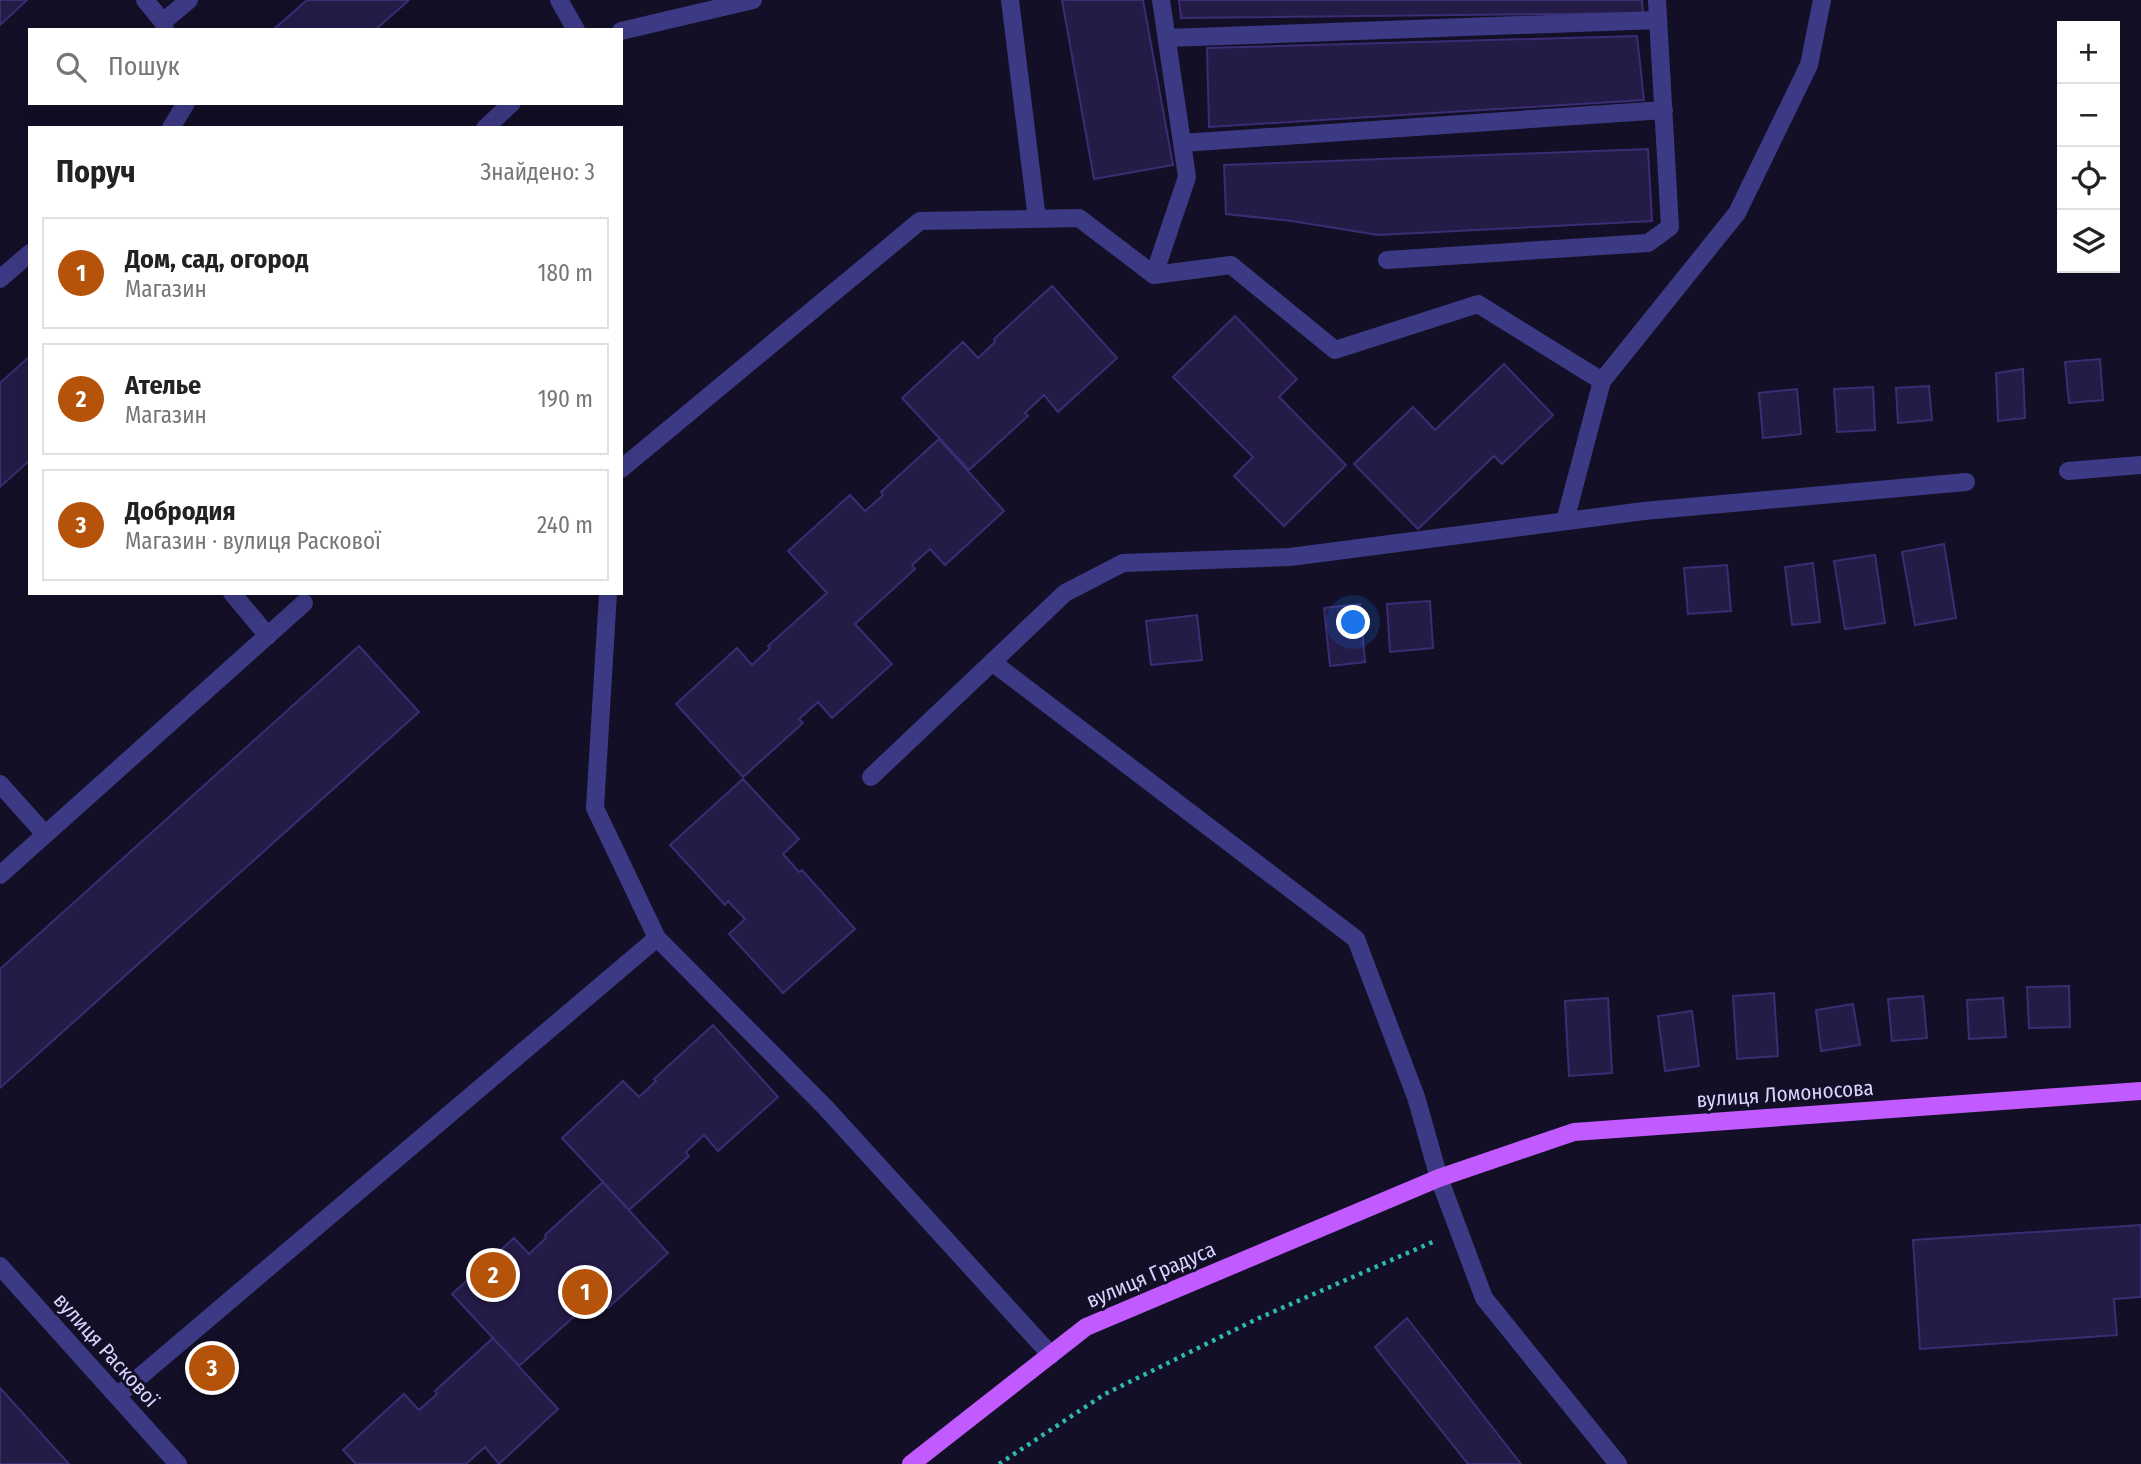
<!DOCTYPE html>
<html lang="uk">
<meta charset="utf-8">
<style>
:root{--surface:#fff;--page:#f6f6f6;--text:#222;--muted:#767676;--line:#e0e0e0;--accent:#b45309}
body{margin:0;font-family:"Fira Sans Condensed",sans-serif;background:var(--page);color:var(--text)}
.controls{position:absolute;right:21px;top:21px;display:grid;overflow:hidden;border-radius:0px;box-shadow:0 7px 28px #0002}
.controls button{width:63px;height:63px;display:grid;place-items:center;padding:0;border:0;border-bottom:2px solid var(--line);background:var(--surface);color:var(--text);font:35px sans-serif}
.you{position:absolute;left:1354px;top:623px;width:24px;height:24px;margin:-18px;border:5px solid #fff;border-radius:50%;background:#1a73e8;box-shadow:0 0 0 10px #1a73e833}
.badge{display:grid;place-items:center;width:46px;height:46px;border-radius:50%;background:var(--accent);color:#fff;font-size:23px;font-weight:700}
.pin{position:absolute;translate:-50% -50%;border:4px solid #fff;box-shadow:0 2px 7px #0006}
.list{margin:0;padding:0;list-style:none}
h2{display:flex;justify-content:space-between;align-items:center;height:91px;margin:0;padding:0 28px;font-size:30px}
h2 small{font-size:23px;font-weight:400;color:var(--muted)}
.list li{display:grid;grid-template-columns:46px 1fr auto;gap:21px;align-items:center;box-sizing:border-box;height:112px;margin:0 14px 14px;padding:0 14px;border:2px solid var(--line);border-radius:0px}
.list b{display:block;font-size:26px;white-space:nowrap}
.list p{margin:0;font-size:23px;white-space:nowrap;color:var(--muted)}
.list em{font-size:23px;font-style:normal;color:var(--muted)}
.icon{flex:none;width:38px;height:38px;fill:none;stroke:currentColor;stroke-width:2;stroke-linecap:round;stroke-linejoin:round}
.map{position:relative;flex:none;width:2141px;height:1464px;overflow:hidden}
.search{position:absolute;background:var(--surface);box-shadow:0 7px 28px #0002;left:28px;top:28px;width:595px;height:77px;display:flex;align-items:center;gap:18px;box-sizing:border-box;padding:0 24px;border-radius:0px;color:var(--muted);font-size:26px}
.panel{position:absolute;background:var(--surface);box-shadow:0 7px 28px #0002;left:28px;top:126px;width:595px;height:469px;border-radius:0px}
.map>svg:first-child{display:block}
.building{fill:#241b47;stroke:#3b2d73;stroke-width:2}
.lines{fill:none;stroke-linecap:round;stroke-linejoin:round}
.path{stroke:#2fb8b0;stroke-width:4.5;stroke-dasharray:3.5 5;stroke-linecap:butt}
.minor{stroke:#3d3a85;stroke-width:18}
.major{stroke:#c25bff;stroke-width:18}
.labels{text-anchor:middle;stroke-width:6;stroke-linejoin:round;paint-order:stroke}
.street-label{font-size:21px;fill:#d9d4ff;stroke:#130f26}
</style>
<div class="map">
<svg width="2141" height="1464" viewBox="0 0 2141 1464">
<rect width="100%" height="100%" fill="#130f26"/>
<path class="building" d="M0,0H27L0,25Z
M307,0H409L375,30H273Z
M1062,0H1143L1173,165L1094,179Z
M1179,0H1642L1643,13L1181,18Z
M1637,36L1644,100L1209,127L1207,48Z
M1648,149L1652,221L1378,235L1292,221L1226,214L1224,165Z
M1052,286L1117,358L1058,412L1044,395L1025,413L1028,416L969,470L902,398L963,342L978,358L995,342L994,339Z
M1235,316L1297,379L1279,397L1346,465L1284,526L1234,476L1253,457L1173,377Z
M30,356V460L0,487V383Z
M2100,359L2103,400L2069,403L2065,362Z
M1504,364L1553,415L1502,464L1494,456L1418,529L1354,464L1413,407L1435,430Z
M2023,369L2025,418L1998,421L1996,373Z
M1929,386L1932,420L1898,423L1896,388Z
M1873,387L1875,430L1837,432L1834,389Z
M1797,389L1801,434L1763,438L1759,393Z
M939,439L1004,511L945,565L930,549L912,565L915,569L855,624L892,664L832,718L818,702L799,719L803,723L743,777L676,704L737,648L752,665L770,648L768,646L827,593L788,551L850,495L865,511L883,495L881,492Z
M1944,544L1956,618L1915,625L1902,552Z
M1875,555L1885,623L1845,629L1834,561Z
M1813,563L1820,622L1792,625L1785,567Z
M1727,565L1731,611L1688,614L1684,568Z
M1430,601L1433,648L1390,652L1387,604Z
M1360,604L1365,662L1330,666L1324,608Z
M1197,615L1202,660L1151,665L1146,621Z
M359,646L419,712L0,1088V969Z
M743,779L799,839L783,854L799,872L802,870L855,929L783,993L729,934L745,919L728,901L725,905L670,845Z
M2069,986L2070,1027L2029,1028L2027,987Z
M1774,993L1778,1056L1737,1059L1733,996Z
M1923,996L1927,1038L1892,1041L1888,999Z
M1608,998L1612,1073L1569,1076L1565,1001Z
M2003,998L2006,1037L1969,1039L1967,1000Z
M1853,1004L1860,1045L1821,1051L1816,1010Z
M1692,1011L1699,1066L1665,1071L1658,1016Z
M713,1025L778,1097L718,1151L704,1135L686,1152L689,1156L629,1210L562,1138L623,1081L639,1097L656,1081L654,1079Z
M603,1182L668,1253L608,1308L594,1291L576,1308L579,1312L519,1366L452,1294L514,1238L529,1254L546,1238L545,1235Z
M2141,1225V1297L2114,1299L2117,1335L1920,1349L1913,1240Z
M1407,1318L1521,1464H1468L1375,1347Z
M493,1338L558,1409L499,1464L485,1447L466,1464H356L343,1450L404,1394L419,1410L437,1394L435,1391Z
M0,1388L69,1464H0Z"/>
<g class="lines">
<path class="path" d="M999,1464L1105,1394L1259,1318L1435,1241"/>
<path class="minor" d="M145,0L163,22L165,30
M559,0L576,30
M1010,0L1037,219
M163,22L189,0
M621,31L753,0
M1167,38L1658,20
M171,128L186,103
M485,128L512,103
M1182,143L1664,110
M1387,260L1648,243L1670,227L1657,0
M1154,275L1187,177L1161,0
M0,279L30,253
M621,469L920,221L1079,218L1154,275L1231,265L1335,350L1478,304L1602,381
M2068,471L2141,465
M1565,521L1602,381L1737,213L1809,65L1822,0
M232,593L268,636
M608,593L595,808L657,938L825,1107L1051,1355
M992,662L1356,939L1416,1097L1439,1178L1484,1298L1618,1464
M871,777L1065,593L1123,563L1290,557L1644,511L1966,482
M0,784L45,834
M0,875L304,603
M0,1266L178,1464
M117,1396L657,938"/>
<path class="major" d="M911,1464L1086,1327L1439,1178L1574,1132L2141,1091"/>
</g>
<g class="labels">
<g class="street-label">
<text transform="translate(1785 1094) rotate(-4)" y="7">вулиця Ломоносова</text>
<text transform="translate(1151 1275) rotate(-23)" y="7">вулиця Градуса</text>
<text transform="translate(106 1350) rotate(48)" y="7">вулиця Раскової</text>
</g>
</g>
</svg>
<div class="controls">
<button>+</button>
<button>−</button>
<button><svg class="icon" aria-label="locate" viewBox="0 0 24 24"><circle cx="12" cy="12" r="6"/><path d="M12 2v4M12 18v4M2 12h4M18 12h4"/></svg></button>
<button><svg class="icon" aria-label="layers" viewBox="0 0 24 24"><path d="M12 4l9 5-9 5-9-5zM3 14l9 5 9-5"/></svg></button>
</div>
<div class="you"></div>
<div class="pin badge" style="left:585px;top:1292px">1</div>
<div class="pin badge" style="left:493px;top:1275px">2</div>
<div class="pin badge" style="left:212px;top:1368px">3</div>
<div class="search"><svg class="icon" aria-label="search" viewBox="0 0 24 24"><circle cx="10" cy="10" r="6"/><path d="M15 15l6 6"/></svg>Пошук</div>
<section class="panel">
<h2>Поруч<small>Знайдено: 3</small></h2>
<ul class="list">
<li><span class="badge">1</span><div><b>Дом, сад, огород</b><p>Магазин</p></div><em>180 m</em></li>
<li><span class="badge">2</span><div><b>Ателье</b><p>Магазин</p></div><em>190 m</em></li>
<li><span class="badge">3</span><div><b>Добродия</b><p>Магазин · вулиця Раскової</p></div><em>240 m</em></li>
</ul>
</section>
</div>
